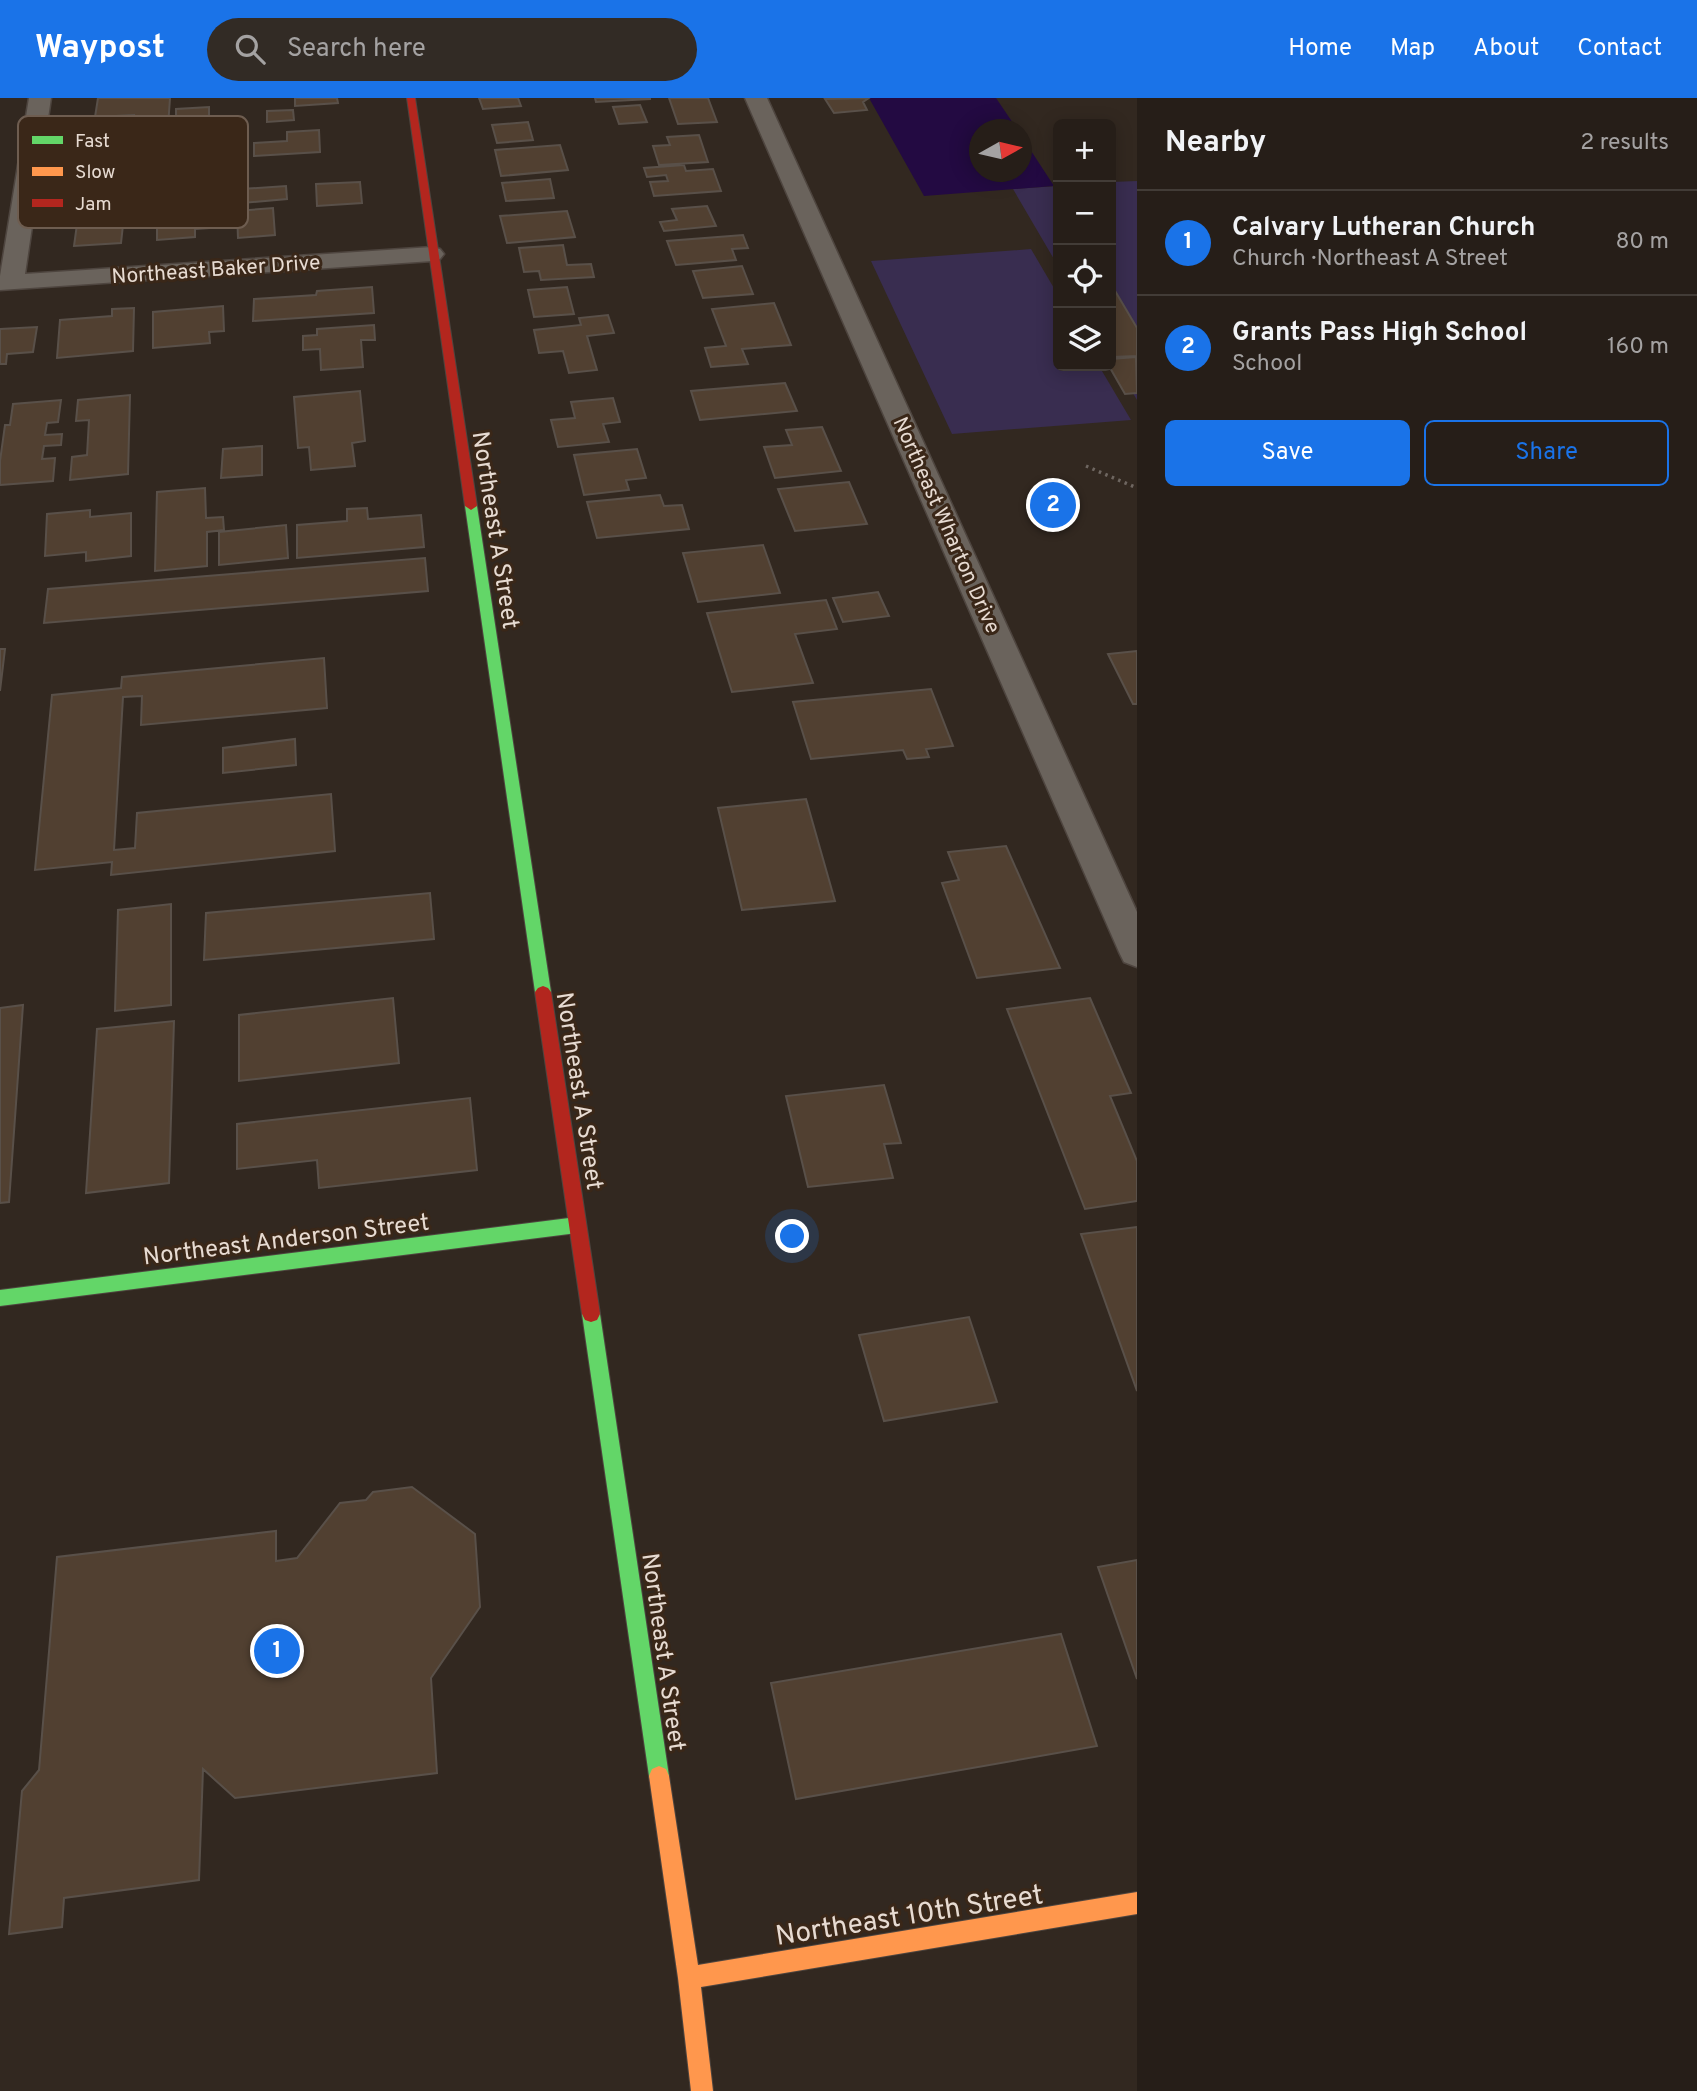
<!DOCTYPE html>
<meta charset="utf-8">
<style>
:root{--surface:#261e18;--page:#322b25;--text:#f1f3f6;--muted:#a4a2a2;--line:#423c37;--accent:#1a73e8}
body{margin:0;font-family:Overpass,sans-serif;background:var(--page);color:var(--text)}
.controls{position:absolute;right:21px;top:21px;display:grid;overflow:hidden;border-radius:10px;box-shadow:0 4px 18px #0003}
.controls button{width:63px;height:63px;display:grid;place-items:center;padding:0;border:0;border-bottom:2px solid var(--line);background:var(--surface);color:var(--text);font:35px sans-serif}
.compass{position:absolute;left:969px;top:21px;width:63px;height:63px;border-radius:50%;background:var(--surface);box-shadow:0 4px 18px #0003;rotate:82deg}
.you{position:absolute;left:793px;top:1139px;width:24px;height:24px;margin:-18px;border:5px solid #fff;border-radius:50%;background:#1a73e8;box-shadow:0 0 0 10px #1a73e833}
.badge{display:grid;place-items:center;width:46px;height:46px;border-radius:50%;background:var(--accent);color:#fff;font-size:23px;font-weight:700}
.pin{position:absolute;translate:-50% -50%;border:4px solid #fff;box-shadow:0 2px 7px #0006}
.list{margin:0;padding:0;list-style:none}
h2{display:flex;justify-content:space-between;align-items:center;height:91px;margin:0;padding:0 28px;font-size:30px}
h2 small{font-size:23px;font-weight:400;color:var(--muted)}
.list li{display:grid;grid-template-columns:46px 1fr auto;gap:21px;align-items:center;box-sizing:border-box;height:105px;padding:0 28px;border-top:2px solid var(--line)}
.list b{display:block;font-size:26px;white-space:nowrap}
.list p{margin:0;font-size:23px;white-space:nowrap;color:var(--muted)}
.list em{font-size:23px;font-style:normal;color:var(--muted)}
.actions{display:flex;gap:14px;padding:21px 28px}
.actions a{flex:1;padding:16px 0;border:2px solid var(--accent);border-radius:10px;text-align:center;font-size:24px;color:var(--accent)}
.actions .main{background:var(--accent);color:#fff}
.icon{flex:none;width:38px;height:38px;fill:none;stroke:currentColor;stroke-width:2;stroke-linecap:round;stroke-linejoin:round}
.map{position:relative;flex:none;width:1137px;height:1993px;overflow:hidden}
header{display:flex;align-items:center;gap:42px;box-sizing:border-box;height:98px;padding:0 35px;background:var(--accent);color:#fff}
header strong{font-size:33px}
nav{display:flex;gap:38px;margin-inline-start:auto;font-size:24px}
.search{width:490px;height:63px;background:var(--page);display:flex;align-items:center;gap:18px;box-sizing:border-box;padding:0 24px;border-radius:38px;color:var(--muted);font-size:26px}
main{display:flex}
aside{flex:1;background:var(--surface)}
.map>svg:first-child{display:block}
.green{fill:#392d50}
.water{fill:#230a42}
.building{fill:#514031;stroke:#595049;stroke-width:2}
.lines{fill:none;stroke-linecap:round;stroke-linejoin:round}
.street-casing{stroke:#4e453f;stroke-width:3}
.fast-casing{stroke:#4e453f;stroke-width:2}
.slow-casing{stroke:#4e453f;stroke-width:2}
.jam-casing{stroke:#4e453f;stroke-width:2}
.path{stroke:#6e6660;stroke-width:3.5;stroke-dasharray:2.5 4.5;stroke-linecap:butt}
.street{fill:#6a635c;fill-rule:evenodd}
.fast{fill:#63d668;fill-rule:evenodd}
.slow{fill:#ff974d;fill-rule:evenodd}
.jam{fill:#b3261e;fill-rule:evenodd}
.labels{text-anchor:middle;stroke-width:6;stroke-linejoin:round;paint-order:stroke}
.far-street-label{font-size:21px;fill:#e7dbd2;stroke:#3a2718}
.street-label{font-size:24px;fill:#e7dbd2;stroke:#3a2718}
.near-street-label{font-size:28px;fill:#e7dbd2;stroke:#3a2718}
.key{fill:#3a2718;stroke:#6e5d50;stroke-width:2}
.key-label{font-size:19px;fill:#e7dbd2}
</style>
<header>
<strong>Waypost</strong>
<div class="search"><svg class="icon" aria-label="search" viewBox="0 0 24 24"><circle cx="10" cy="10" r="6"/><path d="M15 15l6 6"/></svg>Search here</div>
<nav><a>Home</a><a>Map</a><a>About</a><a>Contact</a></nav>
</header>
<main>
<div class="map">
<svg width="1137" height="1993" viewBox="0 0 1137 1993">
<rect width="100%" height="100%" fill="#322820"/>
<path class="green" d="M1137,83V302L1111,258V84Z
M1058,88V168L1013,91Z
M1031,151L1058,197V268H1099L1131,322L952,336L871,163Z"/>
<path class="water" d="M869,0H996L1017,31L979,32V74H1021L1022,39L1054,88L924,98Z"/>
<path class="building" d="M98,0H170L168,29L132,31L134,17L95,19Z
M295,0H337L338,5L295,8Z
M479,0H518L521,8L483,11Z
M595,0H650V1L596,4Z
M669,0H708L717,24L678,26Z
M869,0L863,4L867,12L834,15L825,1Z
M640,7L647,24L619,26L613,9Z
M209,9V25L176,28V11Z
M293,12L294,22L267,24V13Z
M528,24L533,42L497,45L492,27Z
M319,32L320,54L254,58V45L287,43V34Z
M699,37L708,64L659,67L653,48L670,47L667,39Z
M560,47L568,72L501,78L495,52Z
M684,67L686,73L713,71L721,93L654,98L650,84L668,83L666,77L647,79L644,70Z
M550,81L554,100L506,103L502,85Z
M360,84L362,105L317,108L316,86Z
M286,88L287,101L242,105L241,91Z
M223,95L224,129L195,131V139L157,142V116L205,112V97Z
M138,104L136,117L124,118L121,145L74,148L78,119H86L87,107Z
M707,108L716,128L664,133L660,124L677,122L672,111Z
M273,110L275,137L238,140L237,113Z
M567,113L575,139L507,145L500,118Z
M743,137L748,150L732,151L736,162L676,167L667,143Z
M563,147L567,167L591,166L594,179L541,182L539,173L524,174L519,150Z
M742,168L753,196L703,200L693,173Z
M1111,186L1137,230V258L1111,259Z
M372,189L374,215L253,223L254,201L316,197L317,193Z
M567,189L574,216L534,219L528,192Z
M774,205L791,247L742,251L748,266L711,269L705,250L726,248L712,211Z
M223,208L224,233L209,234L210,245L153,250V214Z
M134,210L133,253L57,260L60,222L112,218V211Z
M608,217L614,235L587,238L597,272L569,275L563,253L539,255L534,232L581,227L579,220Z
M374,227L375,242H361L363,269L321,272L320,251L303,252V238L317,237V231Z
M37,229L33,254L7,256L6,266H0V231Z
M1136,259L1137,295L1125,296L1109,268L1111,261Z
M785,285L797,313L700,322L691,293Z
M360,293L365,343L352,345L355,368L311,372L309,349L298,350L294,299Z
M130,297L128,376L70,382L72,359L87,357L89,322L76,323L78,302Z
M613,300L620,324L603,326L609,344L558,349L551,322L575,320L571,304Z
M61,302L58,324L47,325L45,337L62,336L61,347L44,348L42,361L55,360L53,383L0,387V363L5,327H10L13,306Z
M822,329L841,373L775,380L764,349L792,347L786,332Z
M262,348V377L221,380L223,351Z
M637,351L646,380L626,382L629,392L584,397L574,357Z
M849,384L867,426L795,433L778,391Z
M205,390L206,420L223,419L224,432L207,434V468L155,473L157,394Z
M660,397L664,408L682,407L689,431L597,440L587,404Z
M367,410L368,421L421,417L424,449L297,460V427L347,423V411Z
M90,412V419L131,415V458L86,463V454L45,458L47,416Z
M286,427L288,460L219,467V434Z
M763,447L780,495L698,504L683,455Z
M425,460L428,493L44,525L48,491Z
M878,494L889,518L843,524L833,500Z
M826,502L837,531L795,536L813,585L732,594L707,515Z
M0,551H5L0,593Z
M1137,553V606H1133L1108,556Z
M324,560L327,610L141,627L142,598L123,599L114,752L135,750L137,715L331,696L335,753L111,777L112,764L35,772L52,597L121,590L122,579Z
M931,591L953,648L926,651L929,659L907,661L903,652L811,661L793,604Z
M295,641L296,667L223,675V650Z
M806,701L835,803L742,812L718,710Z
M1006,748L1060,870L977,880L942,785L959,782L948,754Z
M430,795L434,841L204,862L206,815Z
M171,806V907L115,913L118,812Z
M393,900L399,965L239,983V917Z
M1090,900L1131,995L1110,998L1137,1063V1103L1085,1111L1007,911Z
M23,907L9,1104L0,1105V910Z
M174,923L169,1085L86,1095L97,931Z
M884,987L901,1045L884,1046L893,1080L808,1089L786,998Z
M470,1000L477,1072L319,1090L317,1062L237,1071V1026Z
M1137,1129V1293L1081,1136Z
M969,1219L997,1304L884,1323L859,1237Z
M412,1389L475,1436L480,1509L431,1580L437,1675L235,1700L203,1671L199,1782L64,1800L62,1829L9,1836L22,1693L39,1672L57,1459L276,1433V1463L297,1460L340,1405L366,1402L373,1394Z
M1137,1462V1581L1098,1469Z
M1061,1536L1097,1648L796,1701L771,1585Z"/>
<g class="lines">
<defs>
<path id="street" d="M29,0H51L25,176L432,149L440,151L444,156L440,161L432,163L0,192V178Z
M745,0H767L1137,814V869L1124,864L1119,854Z"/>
<path id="fast" d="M471,404L477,408L551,894L548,898H538L535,894L465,408Z
M577,1119L583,1122L585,1127L583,1132L577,1135L0,1208V1192Z
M591,1208L597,1210L600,1216L669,1678L666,1685L659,1688L652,1685L649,1678L582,1216L585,1210Z"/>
<path id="slow" d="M659,1668L666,1671L669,1678L698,1867L1137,1794V1816L701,1889L713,1993H691L678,1880L649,1678L652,1671Z"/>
<path id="jam" d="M407,0H415L477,408L471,412L465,408Z
M543,888L548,890L551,894L600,1216L597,1222L591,1224L585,1222L582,1216L535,894L538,890Z"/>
</defs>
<use href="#street" class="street-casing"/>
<use href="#fast" class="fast-casing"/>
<use href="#slow" class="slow-casing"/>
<use href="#jam" class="jam-casing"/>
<path class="path" d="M1086,368L1137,390"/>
<use href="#street" class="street"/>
<use href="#fast" class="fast"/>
<use href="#slow" class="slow"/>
<use href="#jam" class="jam"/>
</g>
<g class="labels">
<g class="far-street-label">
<text transform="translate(216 171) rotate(-4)" y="7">Northeast Baker Drive</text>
<text transform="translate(947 427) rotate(66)" y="7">Northeast Wharton Drive</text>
</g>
<g class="street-label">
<text transform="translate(496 432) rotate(81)" y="8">Northeast A Street</text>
<text transform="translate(580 993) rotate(81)" y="8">Northeast A Street</text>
<text transform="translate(286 1141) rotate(-7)" y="8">Northeast Anderson Street</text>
<text transform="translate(664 1554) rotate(82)" y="8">Northeast A Street</text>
</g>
<g class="near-street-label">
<text transform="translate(909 1816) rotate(-9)" y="10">Northeast 10th Street</text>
</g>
</g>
<rect x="18" y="18" width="230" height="112" rx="10" class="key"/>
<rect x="32" y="38" width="31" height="8" fill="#63d668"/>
<rect x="32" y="69" width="31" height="9" fill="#ff974d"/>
<rect x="32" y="101" width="31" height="8" fill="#b3261e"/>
<g class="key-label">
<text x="75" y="49">Fast</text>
<text x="75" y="80">Slow</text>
<text x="75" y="112">Jam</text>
</g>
</svg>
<div class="controls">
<button>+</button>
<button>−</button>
<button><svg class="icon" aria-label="locate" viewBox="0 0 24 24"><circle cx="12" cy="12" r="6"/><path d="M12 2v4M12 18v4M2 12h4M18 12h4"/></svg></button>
<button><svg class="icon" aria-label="layers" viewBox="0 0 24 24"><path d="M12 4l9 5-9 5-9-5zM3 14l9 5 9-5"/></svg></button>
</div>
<svg class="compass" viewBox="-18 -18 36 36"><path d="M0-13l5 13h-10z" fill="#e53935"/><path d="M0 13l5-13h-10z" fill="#a4a2a2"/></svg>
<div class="you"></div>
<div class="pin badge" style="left:277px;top:1553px">1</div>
<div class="pin badge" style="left:1053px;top:407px">2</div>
</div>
<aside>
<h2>Nearby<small>2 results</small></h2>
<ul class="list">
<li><span class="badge">1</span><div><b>Calvary Lutheran Church</b><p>Church · Northeast A Street</p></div><em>80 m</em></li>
<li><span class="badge">2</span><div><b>Grants Pass High School</b><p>School</p></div><em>160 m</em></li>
</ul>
<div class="actions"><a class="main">Save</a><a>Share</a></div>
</aside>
</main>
